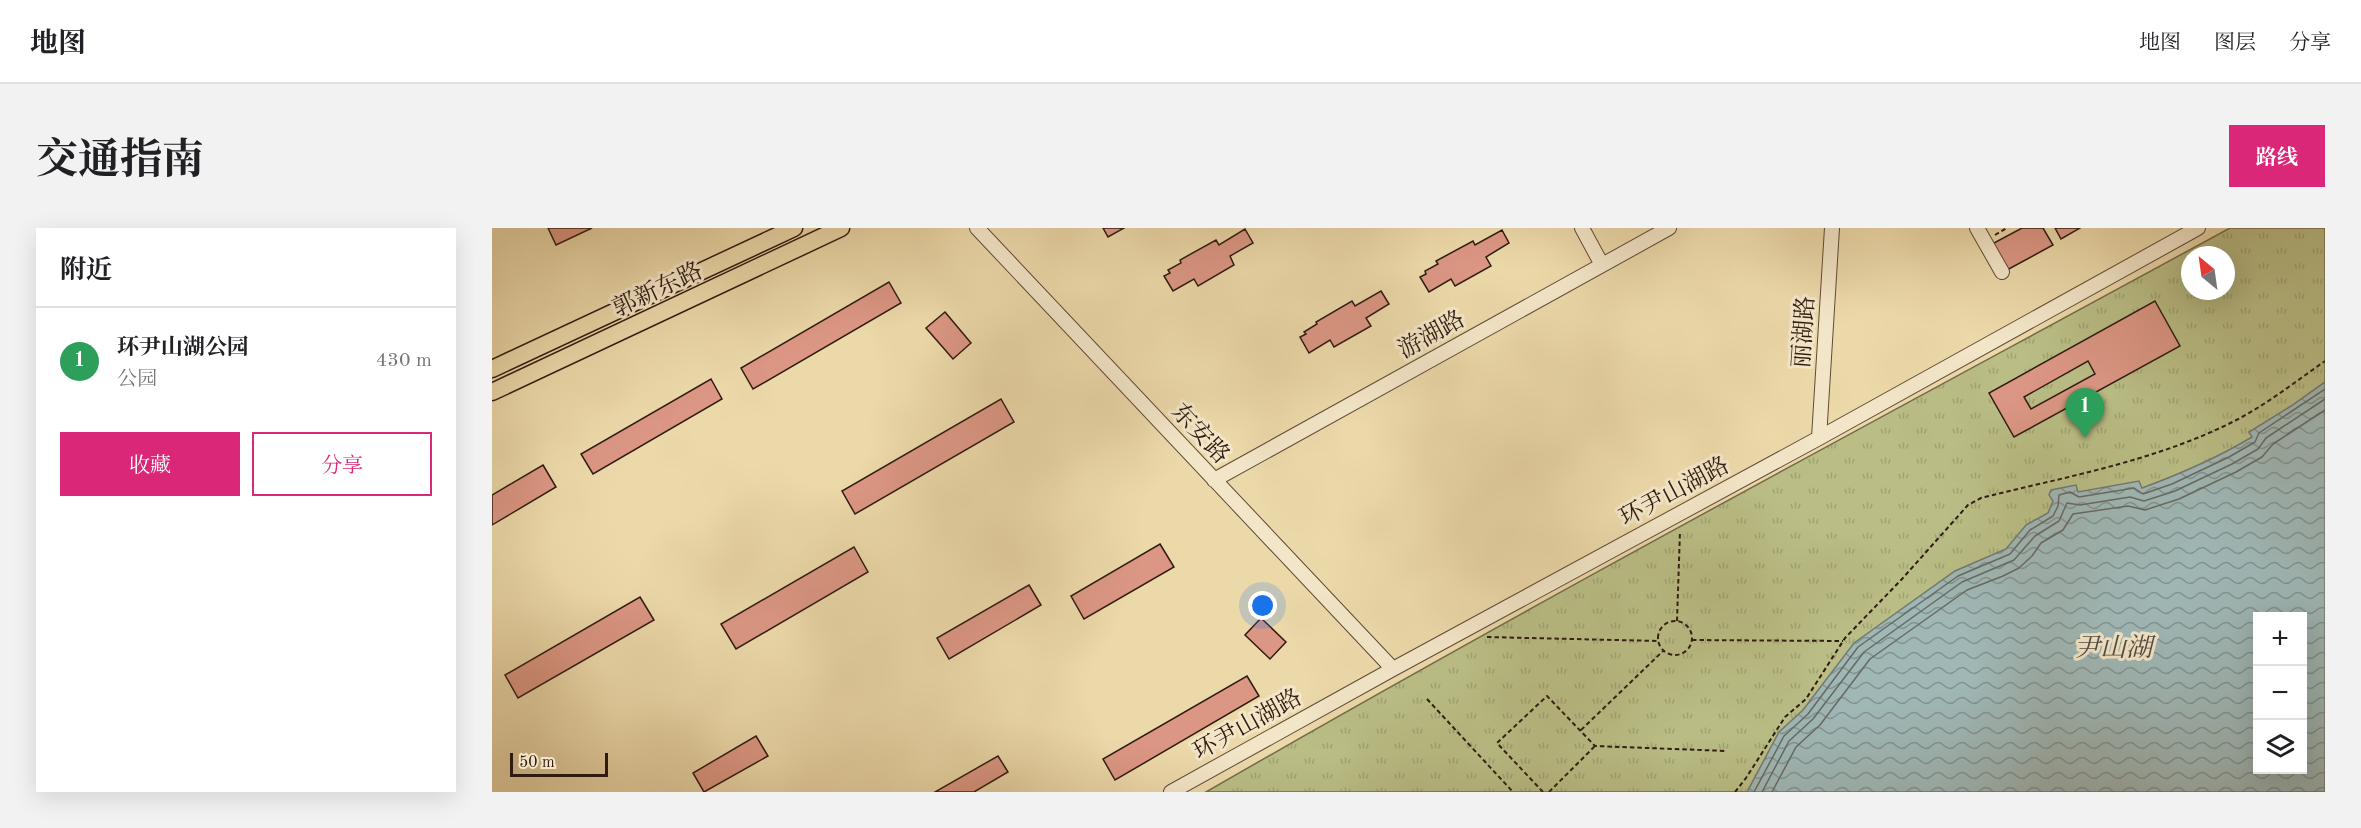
<!DOCTYPE html>
<html lang="zh">
<meta charset="utf-8">
<style>
:root{--surface:#fff;--page:#f2f2f2;--text:#202124;--muted:#757577;--line:#e0e0e0;--accent:#db2777}
body{margin:0;font-family:"Old Standard TT","Noto Serif SC",serif;background:var(--page);color:var(--text)}
.controls{position:absolute;right:18px;bottom:18px;display:grid;overflow:hidden;border-radius:0px;box-shadow:0 6px 24px #0002}
.controls button{width:54px;height:54px;display:grid;place-items:center;padding:0;border:0;border-bottom:2px solid var(--line);background:var(--surface);color:var(--text);font:30px sans-serif}
.compass{position:absolute;left:1689px;top:18px;width:54px;height:54px;border-radius:50%;background:var(--surface);box-shadow:0 6px 24px #0002;rotate:331deg}
.scale{position:absolute;left:18px;bottom:15px;width:98px;box-sizing:border-box;padding-left:6px;border:3px solid #301b10;border-top:0;font-size:16px;line-height:21px;white-space:nowrap;color:#301b10;-webkit-text-stroke:4px #f3e6c8;paint-order:stroke}
.you{position:absolute;left:771px;top:378px;width:21px;height:21px;margin:-15px;border:4px solid #fff;border-radius:50%;background:#1a73e8;box-shadow:0 0 0 9px #1a73e833}
.badge{display:grid;place-items:center;width:39px;height:39px;border-radius:50%;background:var(--accent);color:#fff;font-size:20px;font-weight:700}
.pin{position:absolute;translate:-50% -50px;filter:drop-shadow(0 2px 3px #0008)}
.pin::after{content:'';position:absolute;top:32px;width:21px;height:18px;background:inherit;clip-path:polygon(0 0,100% 0,50% 100%)}
.list{margin:0;padding:0;list-style:none}
h2{display:flex;justify-content:space-between;align-items:center;height:78px;margin:0;padding:0 24px;font-size:26px}
h2 small{font-size:20px;font-weight:400;color:var(--muted)}
.list li{display:grid;grid-template-columns:39px 1fr auto;gap:18px;align-items:center;box-sizing:border-box;height:108px;padding:0 24px;border-top:2px solid var(--line)}
.list b{display:block;font-size:22px;white-space:nowrap}
.list p{margin:0;font-size:20px;white-space:nowrap;color:var(--muted)}
.list em{font-size:20px;font-style:normal;color:var(--muted)}
.actions{display:flex;gap:12px;padding:18px 24px}
.actions a{flex:1;padding:14px 0;border:2px solid var(--accent);border-radius:0px;text-align:center;font-size:21px;color:var(--accent)}
.actions .main{background:var(--accent);color:#fff}
.icon{flex:none;width:33px;height:33px;fill:none;stroke:currentColor;stroke-width:2;stroke-linecap:round;stroke-linejoin:round}
.map{position:relative;flex:none;width:1833px;height:564px;overflow:hidden;border-radius:0px}
header{display:flex;align-items:center;gap:36px;box-sizing:border-box;height:84px;padding:0 30px;background:var(--surface);border-bottom:2px solid var(--line)}
header strong{font-size:28px}
nav{display:flex;gap:33px;margin-inline-start:auto;font-size:21px}
.intro{display:flex;align-items:center;justify-content:space-between;box-sizing:border-box;height:144px;padding:0 36px}
h1{margin:0;font-size:42px}
.button{padding:15px 27px;border-radius:0px;background:var(--accent);color:#fff;font-size:21px;font-weight:700}
main{display:flex;gap:36px;padding:0 36px}
aside{flex:1;background:var(--surface);border-radius:0px;box-shadow:0 6px 24px #0002}
.map>svg:first-child{display:block}
.grass{fill:url(#grass-tufts);stroke:#756c4b;stroke-width:1.5;fill-rule:evenodd}
.water{fill:url(#water-waves);stroke:#737973;stroke-width:1.5;fill-rule:evenodd}
.lines{fill:none;stroke-linecap:round;stroke-linejoin:round}
.shore{stroke:#686962;stroke-width:1.5}
.building{fill:#dc9784;stroke:#301b10;stroke-width:1.5;fill-rule:evenodd}
.minor-casing{stroke:#5f4a36;stroke-width:16}
.major-casing{stroke:#301b10;stroke-width:19}
.path{stroke:#301b10;stroke-width:2;stroke-dasharray:4.5 3;stroke-linecap:butt}
.minor{stroke:#f3e6c8;stroke-width:14}
.major{stroke:#ecd9aa;stroke-width:16}
.labels{text-anchor:middle;stroke-width:6;stroke-linejoin:round;paint-order:stroke}
.street-label{font-size:24px;fill:#301b10;stroke:#f3e6c8}
.water-label{font-size:26px;font-style:italic;fill:#514a42;stroke:#f3e6c8}
</style>
<header>
<strong>地图</strong>
<nav><a>地图</a><a>图层</a><a>分享</a></nav>
</header>
<div class="intro"><h1>交通指南</h1><a class="button">路线</a></div>
<main>
<aside>
<h2>附近<small></small></h2>
<ul class="list">
<li><span class="badge" style="background:#2e9e5b">1</span><div><b>环尹山湖公园</b><p>公园</p></div><em>430 m</em></li>
</ul>
<div class="actions"><a class="main">收藏</a><a>分享</a></div>
</aside>
<div class="map">
<svg width="1833" height="564" viewBox="0 0 1833 564">
<defs>
<pattern id="grass-tufts" width="24" height="20" patternUnits="userSpaceOnUse" patternTransform="scale(1.5)"><rect width="24" height="20" fill="#babe86"/><path d="M3 7l-1-3M5 7V3M7 7l1-3M15 17l-1-3M17 17v-4M19 17l1-3" fill="none" stroke="#a0a373"/></pattern>
<pattern id="water-waves" width="16" height="10" patternUnits="userSpaceOnUse" patternTransform="scale(1.5)"><rect width="16" height="10" fill="#9fb7b5"/><path d="M0 5q4-4 8 0t8 0" fill="none" stroke="#829492"/></pattern>
</defs>
<rect width="100%" height="100%" fill="#ecd9aa"/>
<filter id="stains"><feTurbulence type="fractalNoise" baseFrequency=".00333" numOctaves="4"/><feColorMatrix values="0 0 0 0 .2 0 0 0 0 .09 0 0 0 0 .02 0 0 0 .5 -.17"/></filter>
<radialGradient id="worn" r=".72"><stop offset=".6" stop-color="#630" stop-opacity="0"/><stop offset="1" stop-color="#630" stop-opacity=".3"/></radialGradient>
<path class="grass" d="M1738,0H1833V564H714C1052,369 1396,186 1738,0ZM1698,27H1734V63H1698ZM1766,388H1810V542H1766Z"/>
<path class="water" d="M1833,154V564H1255L1287,504L1311,482L1362,415L1463,343L1514,321L1534,297L1556,285L1561,273L1557,267L1559,262L1584,257L1586,264L1647,253L1650,260C1688,246 1725,230 1760,209L1757,204L1799,178ZM1766,388H1810V542H1766Z"/>
<g class="lines">
<path class="shore" d="M1262,564L1292,508L1316,486L1366,419L1466,348L1518,326L1538,302L1561,288L1566,278L1567,267L1578,264L1587,269L1642,260L1651,266L1680,256L1737,229L1763,214L1767,205L1833,161
M1270,564L1297,513L1321,491L1372,424L1470,354L1522,332L1543,308L1567,293L1575,275L1588,277L1638,269L1652,273L1683,263L1740,236L1766,221L1774,210L1833,171
M1280,564L1304,519L1328,497L1378,431L1475,362L1511,348L1527,340L1540,328L1549,315L1571,302L1581,286L1636,278L1653,282L1687,271L1744,244L1770,229L1781,216L1833,182"/>
</g>
<path class="building" d="M56,0H100L64,17Z
M611,0H632L616,9Z
M1530,0H1551L1561,17L1515,42L1500,16Z
M1563,0H1588L1569,11Z
M753,1L761,15L738,28L742,37L706,58L702,51L681,63L672,48L678,45L676,42L689,35L688,32L724,12L727,17Z
M1010,2L1017,15L994,29L999,38L963,58L959,51L937,64L928,49L934,46L933,43L946,36L944,33L981,13L983,17Z
M397,54L409,75L261,161L249,140Z
M889,63L897,76L874,90L879,98L842,119L838,112L817,125L808,109L814,106L812,104L825,96L824,94L860,73L863,78Z
M1663,73L1688,118L1522,209L1497,165ZM1596,133L1603,146L1539,181L1532,169Z
M453,84L479,115L461,131L434,100Z
M219,151L230,171L101,246L89,226Z
M509,171L522,194L363,286L350,263Z
M51,237L64,259L0,297V267Z
M668,316L682,339L592,391L579,368Z
M362,319L376,344L244,421L229,396Z
M537,357L549,377L457,431L445,410Z
M148,369L162,392L26,470L13,447Z
M769,390L794,414L778,431L753,407Z
M755,448L767,468L623,552L611,531Z
M264,508L276,528L212,564L201,545Z
M506,528L516,544L482,564H443Z"/>
<g class="lines">
<defs>
<path id="minor" d="M485,0L901,441
M1090,0L1110,37
M1485,0L1510,44
M1327,210L1340,0
M722,252L1177,0
M679,564L901,441L1327,210L1706,0"/>
<path id="major" d="M0,141L302,0
M0,164L349,0"/>
</defs>
<use href="#minor" class="minor-casing"/>
<use href="#major" class="major-casing"/>
<path class="path" d="M1503,7L1515,0
M1166 410a17 17 0 1 1 34 0a17 17 0 1 1-34 0Z
M1185,393L1188,303
M995,409L1166,413
M1200,412L1351,413
M935,471L1021,564
M1089,502L1171,423
M1051,564L1005,515L1055,468L1103,518L1235,523
M1057,564L1103,518
M1243,564L1254,550L1293,489L1314,471L1353,410L1410,351L1476,277L1489,270C1576,248 1670,232 1750,189C1779,173 1806,152 1833,133"/>
<use href="#minor" class="minor"/>
<use href="#major" class="major"/>
</g>
<g class="labels">
<g class="street-label">
<text transform="translate(165 61) rotate(-25)" y="8">郭新东路</text>
<text transform="translate(1311 104) rotate(-86)" y="8">丽湖路</text>
<text transform="translate(939 106) rotate(-29)" y="8">游湖路</text>
<text transform="translate(709 205) rotate(47)" y="8">东安路</text>
<text transform="translate(1182 263) rotate(-28)" y="8">环尹山湖路</text>
<text transform="translate(755 496) rotate(-29)" y="8">环尹山湖路</text>
</g>
<g class="water-label">
<text x="1621" y="428">尹山湖</text>
</g>
</g>
<rect width="100%" height="100%" filter="url(#stains)"/>
<rect width="100%" height="100%" fill="url(#worn)"/>
</svg>
<div class="controls">
<button>+</button>
<button>−</button>
<button><svg class="icon" aria-label="layers" viewBox="0 0 24 24"><path d="M12 4l9 5-9 5-9-5zM3 14l9 5 9-5"/></svg></button>
</div>
<svg class="compass" viewBox="-18 -18 36 36"><path d="M0-13l5 13h-10z" fill="#e53935"/><path d="M0 13l5-13h-10z" fill="#757577"/></svg>
<div class="scale">50 m</div>
<div class="you"></div>
<div class="pin badge" style="left:1593px;top:210px;background:#2e9e5b">1</div>
</div>
</main>
